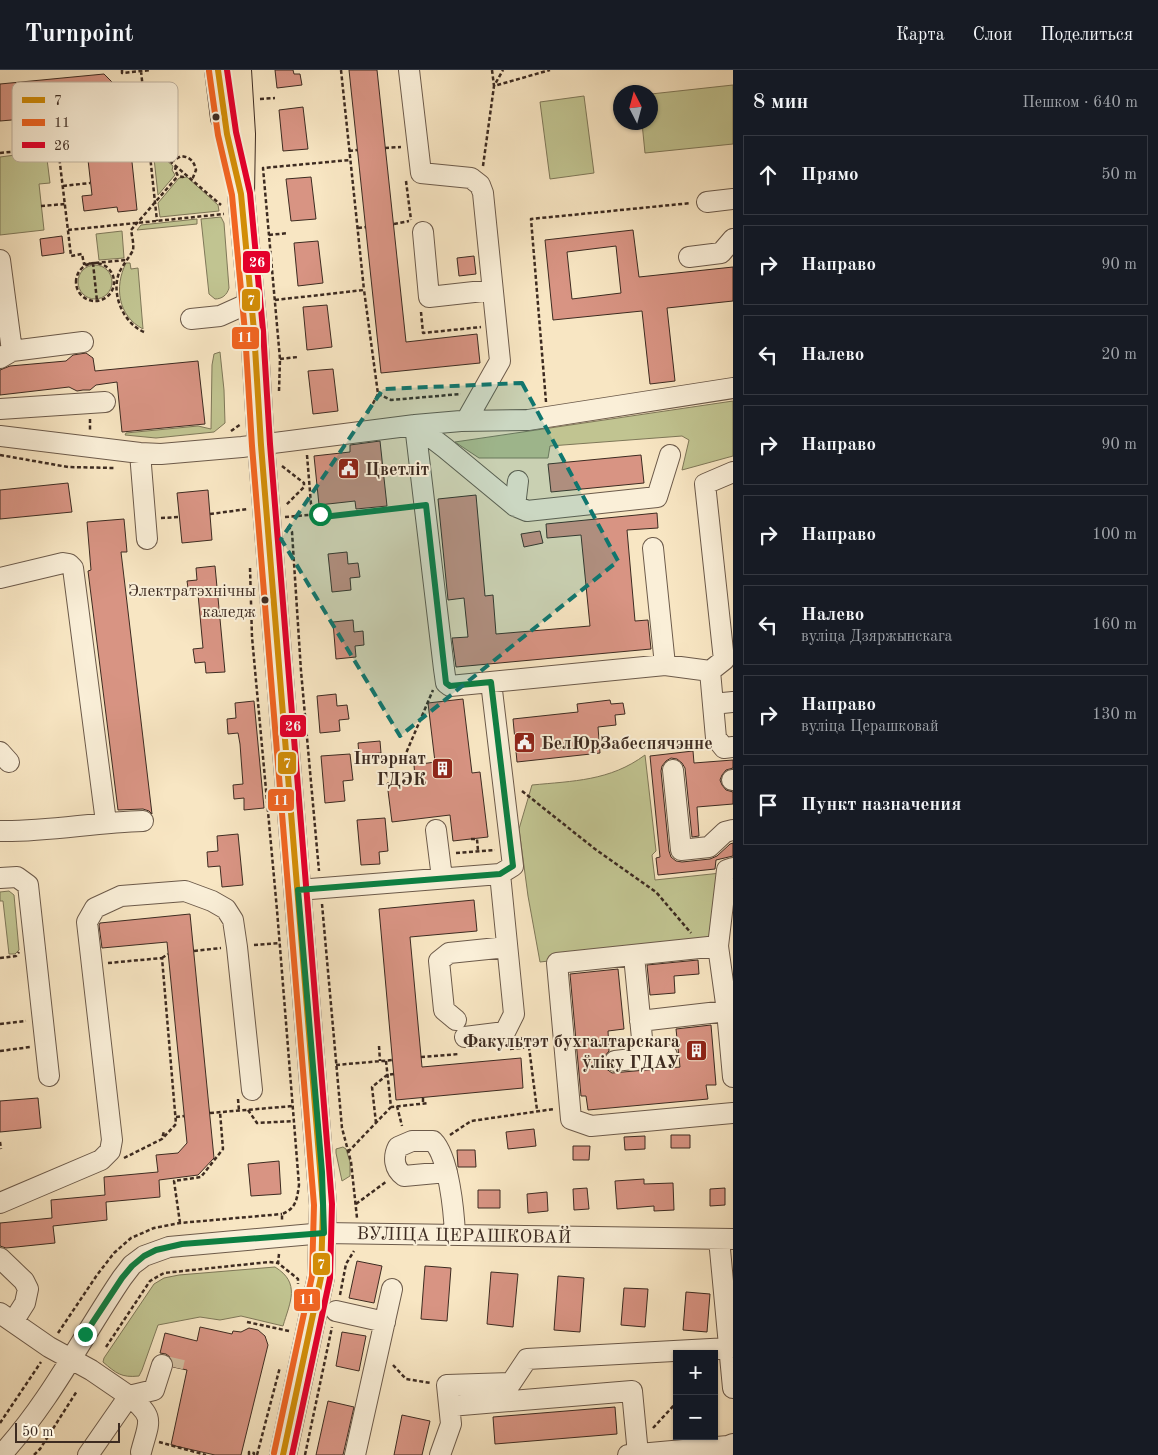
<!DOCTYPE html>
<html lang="ru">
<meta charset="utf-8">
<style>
:root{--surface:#171b24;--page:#242831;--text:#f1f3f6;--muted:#9ea1a6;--line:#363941}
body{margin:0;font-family:"Old Standard TT",serif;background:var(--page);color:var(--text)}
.controls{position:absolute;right:15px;bottom:15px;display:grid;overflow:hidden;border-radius:0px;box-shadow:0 1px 4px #0004}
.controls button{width:45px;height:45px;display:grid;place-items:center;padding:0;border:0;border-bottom:1px solid var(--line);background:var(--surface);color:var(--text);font:25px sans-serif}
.compass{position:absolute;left:613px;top:15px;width:45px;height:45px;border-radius:50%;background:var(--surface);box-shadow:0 1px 4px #0004;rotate:354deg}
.scale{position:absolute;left:15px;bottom:12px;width:105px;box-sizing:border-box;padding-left:5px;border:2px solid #3d2b21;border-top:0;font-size:14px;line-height:18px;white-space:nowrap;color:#3d2b21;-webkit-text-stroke:4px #faefd8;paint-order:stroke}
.stop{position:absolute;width:15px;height:15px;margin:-11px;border:4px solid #0b8043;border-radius:50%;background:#fff}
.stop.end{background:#0b8043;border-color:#fff;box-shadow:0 1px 5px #0008}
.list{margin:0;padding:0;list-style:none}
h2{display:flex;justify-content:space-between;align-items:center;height:65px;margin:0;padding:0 20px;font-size:21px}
h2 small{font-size:16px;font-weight:400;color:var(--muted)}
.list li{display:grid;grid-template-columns:32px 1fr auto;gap:15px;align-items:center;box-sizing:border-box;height:80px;margin:0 10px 10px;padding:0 10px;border:1px solid var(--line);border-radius:0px}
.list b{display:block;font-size:19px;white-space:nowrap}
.list p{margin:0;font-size:16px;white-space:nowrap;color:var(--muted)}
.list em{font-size:16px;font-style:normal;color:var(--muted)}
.icon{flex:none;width:28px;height:28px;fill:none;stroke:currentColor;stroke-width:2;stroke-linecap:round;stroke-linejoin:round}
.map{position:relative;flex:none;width:733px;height:1385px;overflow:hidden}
header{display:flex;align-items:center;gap:30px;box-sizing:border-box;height:70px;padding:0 25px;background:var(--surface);border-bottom:1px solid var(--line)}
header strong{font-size:24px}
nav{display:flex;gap:28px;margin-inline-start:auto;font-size:18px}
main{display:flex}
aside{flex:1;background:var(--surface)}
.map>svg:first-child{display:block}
.green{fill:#c1c491;stroke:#7f7859}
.building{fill:#d89483;stroke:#3d2b21;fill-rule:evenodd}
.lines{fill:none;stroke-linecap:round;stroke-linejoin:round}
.minor-tunnel{stroke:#d3c1a3;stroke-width:20;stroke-dasharray:20 10;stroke-linecap:butt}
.minor-casing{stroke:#6c5a4a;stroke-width:22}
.major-casing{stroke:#3d2b21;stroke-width:28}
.path{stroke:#3d2b21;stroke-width:2.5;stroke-dasharray:4 2.5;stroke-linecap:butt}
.minor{stroke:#faefd8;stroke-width:20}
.major{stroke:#f8e6c3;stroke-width:26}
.bus-1-casing{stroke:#faefd8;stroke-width:10}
.bus-2-casing{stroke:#faefd8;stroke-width:10}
.bus-3-casing{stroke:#faefd8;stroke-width:10}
.bus-1{stroke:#d28d07;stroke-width:6}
.bus-2{stroke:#f26522;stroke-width:6}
.bus-3{stroke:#e4002b;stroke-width:6}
.route{stroke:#0b8043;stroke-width:6}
.marked{fill:#0f766e;fill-opacity:0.2;stroke:#0f766e;stroke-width:4;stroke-dasharray:10 6;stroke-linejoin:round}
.bus-dot{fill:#3d2b21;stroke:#faefd8;stroke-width:2}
.labels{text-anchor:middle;stroke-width:4;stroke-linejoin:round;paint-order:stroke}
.bus-label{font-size:17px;fill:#3d2b21;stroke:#faefd8;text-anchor:end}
.poi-label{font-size:18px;font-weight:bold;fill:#3d2b21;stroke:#faefd8;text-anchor:start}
.street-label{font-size:18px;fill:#3d2b21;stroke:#faefd8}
.key{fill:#faefd8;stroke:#c1b4a1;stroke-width:1}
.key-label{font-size:14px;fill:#3d2b21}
.line-badge{stroke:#faefd8;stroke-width:2}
.badge-label{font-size:14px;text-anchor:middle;font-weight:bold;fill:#fff}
</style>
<header>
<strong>Turnpoint</strong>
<nav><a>Карта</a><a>Слои</a><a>Поделиться</a></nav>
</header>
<main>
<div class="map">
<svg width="733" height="1385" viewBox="0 0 733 1385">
<rect width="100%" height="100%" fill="#f8e6c3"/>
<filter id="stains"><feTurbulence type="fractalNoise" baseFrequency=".004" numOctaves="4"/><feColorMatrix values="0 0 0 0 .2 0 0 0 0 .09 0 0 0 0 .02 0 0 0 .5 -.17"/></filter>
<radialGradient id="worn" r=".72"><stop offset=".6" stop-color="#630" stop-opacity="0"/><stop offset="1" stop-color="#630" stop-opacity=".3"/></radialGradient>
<path class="green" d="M733,15V74L645,83L642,53L650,52L651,24Z
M584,26L594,103L550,109L540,32Z
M153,79L173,96L172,100L175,105L158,125Z
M46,81L50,113L39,114L44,160L0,165V87Z
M187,107L218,135L219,141L160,147L158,133L179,108Z
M221,147L224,153L229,218C227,225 222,229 215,229L209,224L201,149Z
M197,149V154L137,160L141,155Z
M122,161L124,188L99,190L96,164Z
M126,193H130L131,199L138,198L143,259C118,246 114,217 126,193Z
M78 212a17 17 0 1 1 34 0a17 17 0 1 1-34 0Z
M220,282L224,320L225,353L214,362L156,368L125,365L126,363L198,356L211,359L212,295L214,284Z
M733,331V386L682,400L689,370L682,366L550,376L548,388H479L455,372Z
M645,685L656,781L652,785L655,810L721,803L714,872L540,892L528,826L519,759L532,715C573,711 610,711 645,685Z
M9,821L14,825L19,880L15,884H9L3,831H0V822Z
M343,1077L346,1079L350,1092V1106L342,1111L336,1083V1079Z
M275,1197C301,1213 290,1232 283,1256L241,1246L220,1250L200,1247L158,1255L142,1300L139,1306C121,1308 116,1303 103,1292L104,1288L154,1214L164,1208L179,1205Z"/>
<path class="building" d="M275,0H293L294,4H300L302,15L277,18Z
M349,0H377L406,272L477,264L480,293L381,303Z
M104,4L125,25L137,140L118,142L117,137L84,141L82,126L92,125L84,55L70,45L0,51V14Z
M303,37L308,79L283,81L279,40Z
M311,107L316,149L291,151L286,109Z
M633,160L639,207L733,197V231L667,238L675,311L650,314L642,241L553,250L545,170ZM616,176L621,223L572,229L567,182Z
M62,166L64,183L42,186L40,169Z
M318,171L323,213L298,216L294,173Z
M474,186L476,204L459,206L457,188Z
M327,235L332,277L307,280L303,237Z
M86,283L93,288L95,301L198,291L205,354L122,362L117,312L96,315L90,320H83L77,321L69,317L0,325V300L10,296L66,291L73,285Z
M333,299L338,341L313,344L308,301Z
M380,371L387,436L356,439L355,431L319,435L314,386L350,382V375Z
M641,385L644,413L551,422L548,394Z
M68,413L72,442L0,449V420Z
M208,420L212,470L182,473L177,423Z
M476,425L485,526L493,525L496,564L590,556L581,465L547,468L546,454L657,443L658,458L627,460L635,551L648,550L651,579L456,597L452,568L468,567L464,528L448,530L438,429Z
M124,449L127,482H121L152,744L149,741L143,739L118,740L88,501L91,500L87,452Z
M540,461L543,473L524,477L521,464Z
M347,482L348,494L358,493L360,507L350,508L351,520L332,522L328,484Z
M215,496L225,602L206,603L205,592L195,593L193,579L203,578L198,524L189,525L187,511L197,510L196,498Z
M353,550L354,562L363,561L364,575L355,576L356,587L336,589L333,552Z
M336,624L337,636L347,635L349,649L339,650L340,661L320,663L317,626Z
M463,629L472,703L480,702L488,767L453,771L450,745L392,752L387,713L415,709L414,695L435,692L428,633Z
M610,630L611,634L623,633L625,644L615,645L616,655L598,657L600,683L517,692L513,649L578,642L577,634Z
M254,631L264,738L244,740V728L234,729L233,715L243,714L240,674L238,663L228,664L227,649L236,648L235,633Z
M380,671L381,683L359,685L358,673Z
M693,681L694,693L733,690V698L726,700L722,705L720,710L722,715L726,720L733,722V734L697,737L699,766L692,767L685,698L682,693L677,689L671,688L666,691L662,696L661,701L669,781L671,787L676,791L682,792L710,789L717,786L730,774L733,773V786L716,790L715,799L658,805L656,788L660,787L650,686Z
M350,684L353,710L343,711L345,731L325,733L321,686Z
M385,748L388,781L379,782L380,794L361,795L357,750Z
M238,764L243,815L222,817L220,796L208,797L207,782L218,781L217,766Z
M474,830L477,861L410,867L422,997L521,988L523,1018L396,1030L379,839Z
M190,844L214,1088L198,1105L159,1110L160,1127L106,1132L107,1150L53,1156L55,1173L6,1178L0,1176V1153L52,1148L51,1130L105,1125L104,1107L158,1102L156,1085L178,1083L187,1073L167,872L102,878L99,855L100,853Z
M698,890L699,904L674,906L675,923L650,925L647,895Z
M618,899L624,959L608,961L609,981L604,987L603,992L605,998L612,1003L680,997L676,959L711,955L716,1015H706L708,1029L588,1040L586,1026H581L570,904Z
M38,1028L41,1058L0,1062V1031Z
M534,1059L536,1076L508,1079L506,1062Z
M671,1065H690V1078H671Z
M645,1066V1079L625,1080L624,1067Z
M573,1076H590L589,1090H573Z
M457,1080H475L476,1097H458Z
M279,1091L281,1124L251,1126L248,1094Z
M644,1109V1114L673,1113L674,1140L654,1141V1136L617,1139L615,1111Z
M587,1118L589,1139L574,1140L573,1119Z
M725,1118V1135L710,1136V1119Z
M478,1120H500V1138H478Z
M547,1122L548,1141L528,1143L527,1124Z
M357,1191L382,1196L374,1233L349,1228Z
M425,1196L451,1198L447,1251L421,1249Z
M491,1202L518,1204L513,1257L487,1254Z
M558,1206L584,1208L580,1262L554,1260Z
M624,1218L648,1219L645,1257L621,1255Z
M686,1222L710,1224L707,1262L683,1260Z
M200,1257L232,1264L233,1261L241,1262L249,1258L258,1260L265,1266L268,1275L241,1385H215L171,1375L187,1300L173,1297V1292L170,1287L166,1284L160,1283L165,1263L197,1271Z
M342,1262L366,1266L359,1301L336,1296Z
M328,1331L354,1337L343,1385H316Z
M615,1337L617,1364L495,1374L493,1347Z
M402,1345L430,1351L422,1385H394Z"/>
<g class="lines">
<path class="minor-tunnel" d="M173,1297L175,1288"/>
<defs>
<path id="minor" d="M409,0L421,103L471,108L480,115L483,123L500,291L466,351
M707,132L733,129
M423,162L429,227L492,220
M689,187L721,183L733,169
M0,190L12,281
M191,249L220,246L251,232
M0,288L12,281L83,272
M0,339L105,332
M415,355L444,599L446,613L450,616L665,595L653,478
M415,355L445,378L515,436L518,411
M0,366L140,383L161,384L242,377L415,355L461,351L528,350L733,318
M140,383L147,469
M515,436L527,441L657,427L670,385
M0,508L63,493L69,494L73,498L106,752
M665,595L710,601L716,668L724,678L733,677
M710,601L724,590L705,414L733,402
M491,612L513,796L500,804
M713,634L733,632
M0,682L9,692
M673,700L681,780L709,777L725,762L733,760
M732,710H733
M436,760L442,808
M0,761C48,762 95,752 143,751
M0,808L17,807L28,815L49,1006
M298,820L500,804L514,944L505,962L465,967
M718,876L727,800L733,798
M634,886L644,989
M456,950L444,940L439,891L449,883L507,877
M640,951L727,941
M615,991L667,985
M733,1007L727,941L718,876L557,893L571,1049L591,1056L733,1043
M447,1102L404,1106C394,1099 393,1087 398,1077L412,1071H433C449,1087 454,1142 455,1165
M0,1133L101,1090L110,1081L112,1070L87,852L95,838L121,826L185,821L212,831L226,839L233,850L237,877L252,1020
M719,1169L733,1318
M0,1188L24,1211L28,1219L25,1233L13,1252
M336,1241L385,1252
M0,1243L49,1277L91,1300L129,1326L88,1385
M129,1326C156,1348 149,1351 141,1382
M129,1326L154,1320L162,1295
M450,1336L632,1321L638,1384
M1,1385C50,1332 82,1267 122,1208L132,1195L144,1186L169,1177L324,1163L733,1169
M355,1385L392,1219
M440,1385L451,1354L447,1315L511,1313L527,1289L729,1278
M628,1385L728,1376L733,1374"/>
<path id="major" d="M218,0L224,48
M238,0L242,64L241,124L254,261L261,375L323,1135L321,1207L283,1385"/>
</defs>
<use href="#minor" class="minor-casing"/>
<use href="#major" class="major-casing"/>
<path class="path" d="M122,0V3L151,0
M341,0L364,220
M492,0L494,16L550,0
M141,1L157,151
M260,29L275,28
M15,50L18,81
M77,50L58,77L71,186L82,184L84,194L126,190
M150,74L221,135
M385,78L401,77
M349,81L357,80
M0,83L58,77
M171,92L181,86C190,87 194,91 196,100L192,110
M176,96L175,100L178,106L183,107L187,105
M483,96L494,16L503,0
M406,111L411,150
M63,116L90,113
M41,136L65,134
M394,154L409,151
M358,158L366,157
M68,160L224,144
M269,165L288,163
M76 212a19 19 0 1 1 38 0a19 19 0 1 1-38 0Z
M93,193L97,231
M275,230L364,220L378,324L368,343
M421,242L423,263L481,257
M144,262C123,253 111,224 119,203C122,196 131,185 133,180C134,174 132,166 131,160L178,106
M280,289L298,287
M279,321L280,289L263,98L350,90
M378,324L391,330L461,324
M546,332L531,149L691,133
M90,349V361
M231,361L241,354
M0,385L68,397L115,398
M307,385L311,434L323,447L408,437
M282,396L304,413V417L286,435
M210,444L248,439
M285,447L320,444
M161,448L180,447
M288,456L292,462L301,601L319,801
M250,498L252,567L277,840L299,1115C297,1129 296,1139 282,1144V1150
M404,688L433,620
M522,721L595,779L656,822L691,863
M471,769H477L478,781
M456,783L495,780
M322,834L342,1058L351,1092L357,1148
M254,875L280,873
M194,881L221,878
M0,888L16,886L19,882
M162,888L168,884
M108,893L162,888L176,1054L162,1069
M0,954L26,951
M520,968L525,970L529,977L537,1040
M379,976L380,991
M510,979L529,977
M0,981L30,977
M421,987L459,984
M386,991L391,1037L429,1033
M336,995L393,990
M423,1028V1034
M238,1029L239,1041
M397,1036L402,1056
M248,1040L257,1053L294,1051
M210,1043L293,1036
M176,1047L184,1046
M376,1053L372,1017L387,1005L394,1004
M450,1065L471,1051L554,1039
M0,1072L1,1079
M348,1082L391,1037
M124,1088L162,1069L164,1061
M356,1134L387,1111
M180,1153L174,1111L201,1107L223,1079L220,1042
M279,1184L278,1193L298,1209V1214
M340,1225L346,1194L354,1181
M247,1252L289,1261
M58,1263L97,1205L114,1183L131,1168L154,1158L180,1153L282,1144
M106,1277L150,1211L164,1203L269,1192L278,1193
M393,1295L406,1309L431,1313
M0,1353L41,1292
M653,1358L677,1332
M159,1372L206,1385
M34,1385L40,1379L77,1321
M249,1385V1382L254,1383V1385
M257,1385L280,1297
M305,1385L332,1257"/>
<use href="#minor" class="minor"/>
<use href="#major" class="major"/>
<defs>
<path id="bus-1" d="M218,0L227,64L241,124L254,261L261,375L323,1135L321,1207L283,1385"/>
<path id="bus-2" d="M209,1L218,65L232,125L245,262L252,376L314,1135L312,1206L274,1383"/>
<path id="bus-3" d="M227,0L236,62L250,123L263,260L270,374L332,1134L330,1208L292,1385"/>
</defs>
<use href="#bus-1" class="bus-1-casing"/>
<use href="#bus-2" class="bus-2-casing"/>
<use href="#bus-3" class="bus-3-casing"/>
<use href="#bus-1" class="bus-1"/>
<use href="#bus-2" class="bus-2"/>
<use href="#bus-3" class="bus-3"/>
</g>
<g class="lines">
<path class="route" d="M85,1264L122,1208L132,1196L144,1186L156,1180L182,1174L324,1163L322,1102L298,820L500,804L513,796L491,612L450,616L446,613L426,435L323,447L320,444"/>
</g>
<path class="marked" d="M522,313L618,491L400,666L281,469L383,319Z"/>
<defs>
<symbol id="civic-square" viewBox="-11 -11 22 22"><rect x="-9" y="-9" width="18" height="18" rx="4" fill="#8f2418" stroke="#faefd8"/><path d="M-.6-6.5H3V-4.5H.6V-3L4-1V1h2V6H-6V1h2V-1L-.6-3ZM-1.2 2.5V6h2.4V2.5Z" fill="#fff"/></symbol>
<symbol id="building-square" viewBox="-11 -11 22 22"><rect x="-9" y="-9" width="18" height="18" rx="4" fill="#8f2418" stroke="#faefd8"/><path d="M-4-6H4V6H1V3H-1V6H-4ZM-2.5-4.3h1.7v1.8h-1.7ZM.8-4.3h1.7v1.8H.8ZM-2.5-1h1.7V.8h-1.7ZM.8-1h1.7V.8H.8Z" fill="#fff"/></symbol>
</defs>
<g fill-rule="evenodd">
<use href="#civic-square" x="336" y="386" width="25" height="25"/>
<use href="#civic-square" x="512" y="660" width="25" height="25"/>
<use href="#building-square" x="430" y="686" width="25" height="25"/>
<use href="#building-square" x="684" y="968" width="25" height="25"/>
</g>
<g class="bus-dot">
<circle cx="216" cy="47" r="4.5"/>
<circle cx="265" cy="530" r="4.5"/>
</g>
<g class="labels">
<g class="bus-label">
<text x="256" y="526">Электратэхнічны<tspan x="256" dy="21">каледж</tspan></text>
</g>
<g class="poi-label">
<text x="365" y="405">Цветліт</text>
<text x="541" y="679">БелЮрЗабеспячэнне</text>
<text x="426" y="694" text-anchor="end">Інтэрнат<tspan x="426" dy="21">ГДЭК</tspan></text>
<text x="680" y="977" text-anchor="end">Факультэт бухгалтарскага<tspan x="680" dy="21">ўліку ГДАУ</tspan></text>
</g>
<g class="street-label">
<text transform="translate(464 1165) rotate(1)" y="6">ВУЛІЦА ЦЕРАШКОВАЙ</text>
</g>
</g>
<rect x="12" y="12" width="166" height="80" rx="8" class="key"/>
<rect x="22" y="27" width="23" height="6" fill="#d28d07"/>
<rect x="22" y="49" width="23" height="7" fill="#f26522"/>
<rect x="22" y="72" width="23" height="6" fill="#e4002b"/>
<g class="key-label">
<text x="54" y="35">7</text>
<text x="54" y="57">11</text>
<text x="54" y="80">26</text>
</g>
<g class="line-badge">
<rect x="242" y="180" width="29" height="24" rx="5" fill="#e4002b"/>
<rect x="241" y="218" width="20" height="24" rx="5" fill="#d28d07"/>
<rect x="231" y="256" width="29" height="24" rx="5" fill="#f26522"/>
<rect x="279" y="644" width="28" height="24" rx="5" fill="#e4002b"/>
<rect x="277" y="681" width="20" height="24" rx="5" fill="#d28d07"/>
<rect x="267" y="718" width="28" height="24" rx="5" fill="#f26522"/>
<rect x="312" y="1182" width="19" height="24" rx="5" fill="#d28d07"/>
<rect x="293" y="1218" width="28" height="24" rx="5" fill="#f26522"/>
</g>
<g class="badge-label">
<text x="257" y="197">26</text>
<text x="251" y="235">7</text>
<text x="245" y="272">11</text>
<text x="293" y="661">26</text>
<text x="287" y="698">7</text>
<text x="281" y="735">11</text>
<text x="321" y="1199">7</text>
<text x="307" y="1234">11</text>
</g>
<rect width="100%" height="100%" filter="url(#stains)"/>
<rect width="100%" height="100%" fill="url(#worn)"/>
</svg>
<div class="controls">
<button>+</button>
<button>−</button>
</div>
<svg class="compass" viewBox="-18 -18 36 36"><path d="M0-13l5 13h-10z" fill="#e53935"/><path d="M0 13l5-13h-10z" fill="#9ea1a6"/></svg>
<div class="scale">50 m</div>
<div class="stop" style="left:320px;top:444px"></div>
<div class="stop end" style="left:85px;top:1264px"></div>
</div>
<aside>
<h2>8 мин<small>Пешком · 640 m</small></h2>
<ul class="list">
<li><svg class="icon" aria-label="ahead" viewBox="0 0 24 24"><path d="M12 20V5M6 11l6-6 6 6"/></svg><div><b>Прямо</b></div><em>50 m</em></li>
<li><svg class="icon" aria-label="right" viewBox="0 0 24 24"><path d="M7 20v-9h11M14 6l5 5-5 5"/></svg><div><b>Направо</b></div><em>90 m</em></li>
<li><svg class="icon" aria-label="left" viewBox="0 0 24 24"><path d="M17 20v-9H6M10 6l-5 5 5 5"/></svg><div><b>Налево</b></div><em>20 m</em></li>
<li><svg class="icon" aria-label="right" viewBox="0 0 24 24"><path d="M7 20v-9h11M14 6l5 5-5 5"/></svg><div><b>Направо</b></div><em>90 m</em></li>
<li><svg class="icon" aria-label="right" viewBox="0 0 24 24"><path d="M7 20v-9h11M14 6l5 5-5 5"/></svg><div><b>Направо</b></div><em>100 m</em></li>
<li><svg class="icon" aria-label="left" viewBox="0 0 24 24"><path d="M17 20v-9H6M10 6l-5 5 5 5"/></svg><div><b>Налево</b><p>вуліца Дзяржынскага</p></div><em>160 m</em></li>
<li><svg class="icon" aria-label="right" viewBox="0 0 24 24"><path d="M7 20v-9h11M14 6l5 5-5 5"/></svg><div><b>Направо</b><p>вуліца Церашковай</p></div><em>130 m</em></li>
<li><svg class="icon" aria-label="arrive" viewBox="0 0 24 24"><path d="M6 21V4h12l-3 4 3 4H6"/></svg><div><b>Пункт назначения</b></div></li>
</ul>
</aside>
</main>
